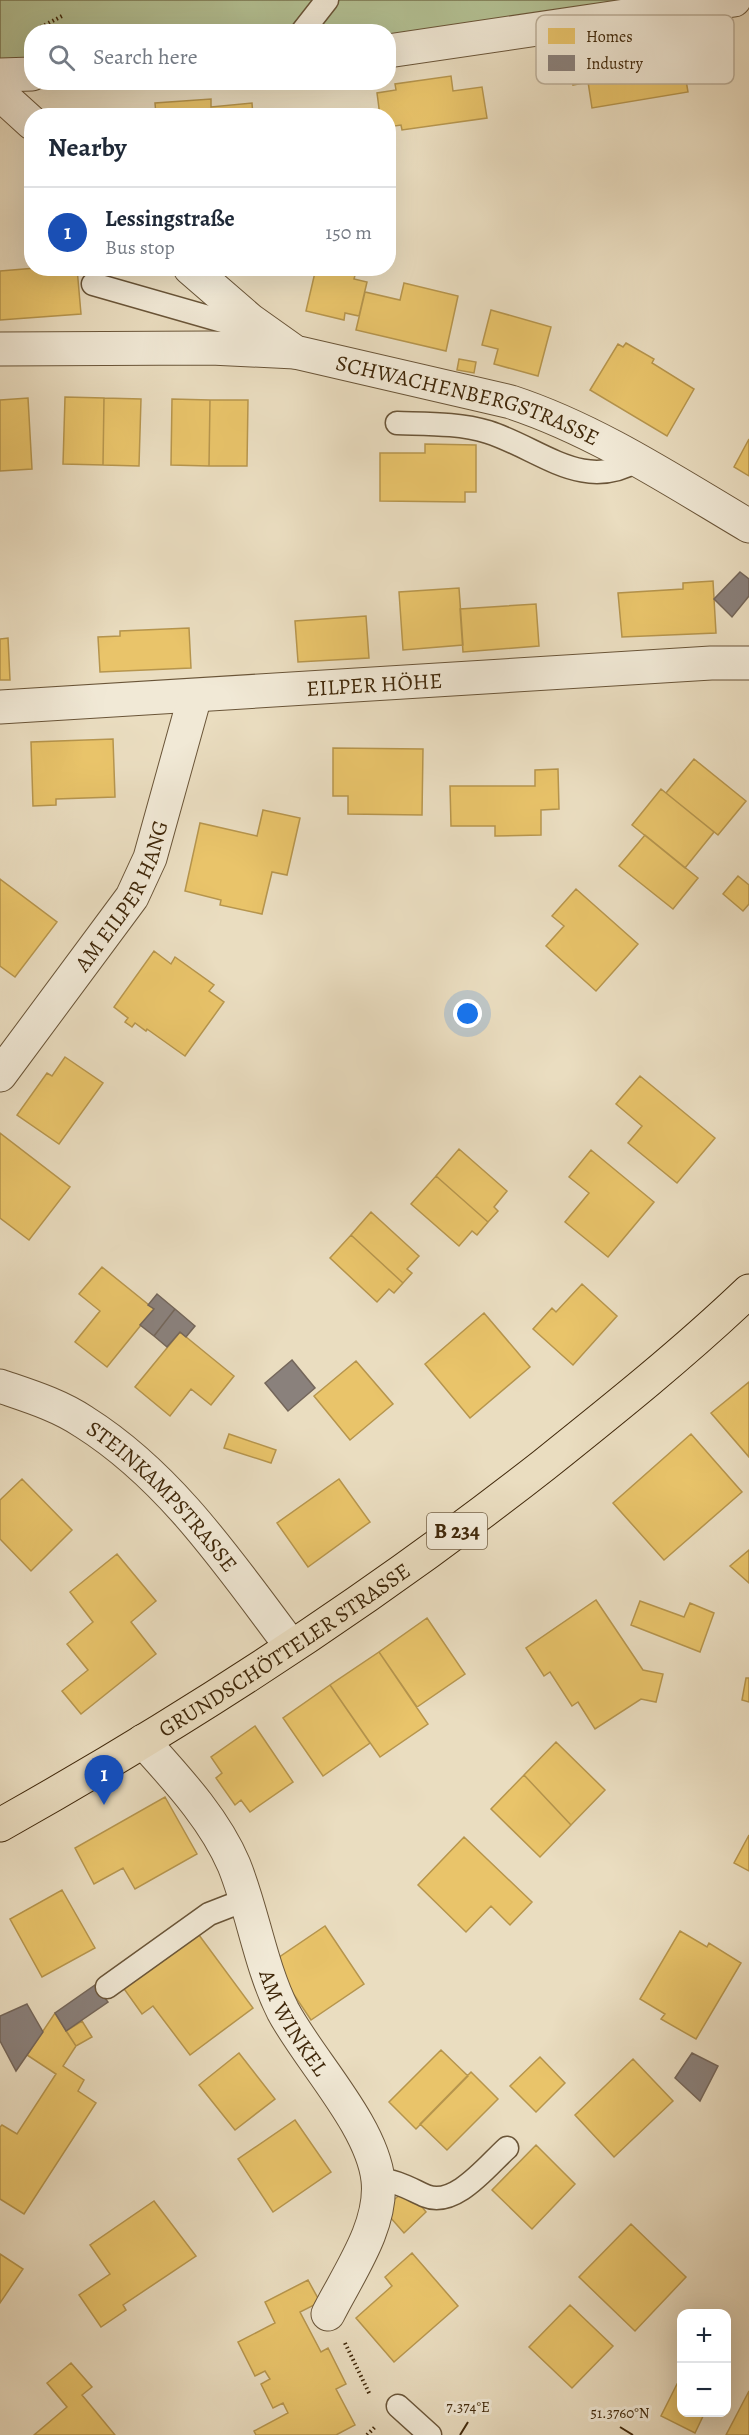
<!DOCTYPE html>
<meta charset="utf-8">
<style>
:root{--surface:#fff;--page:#f6f6f7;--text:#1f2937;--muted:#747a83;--line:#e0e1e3;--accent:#0f766e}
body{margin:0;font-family:Alegreya,serif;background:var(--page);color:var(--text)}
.controls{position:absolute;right:18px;bottom:18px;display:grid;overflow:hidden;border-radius:12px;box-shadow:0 6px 24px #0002}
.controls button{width:54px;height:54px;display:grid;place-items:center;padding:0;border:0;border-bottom:2px solid var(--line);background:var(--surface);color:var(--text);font:30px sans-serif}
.you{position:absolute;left:468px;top:1014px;width:21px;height:21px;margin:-15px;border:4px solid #fff;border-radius:50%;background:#1a73e8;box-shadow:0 0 0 9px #1a73e833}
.badge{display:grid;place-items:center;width:39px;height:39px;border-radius:50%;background:var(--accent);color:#fff;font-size:20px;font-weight:700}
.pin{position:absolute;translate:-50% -50px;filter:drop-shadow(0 2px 3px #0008)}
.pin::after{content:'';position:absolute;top:32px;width:21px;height:18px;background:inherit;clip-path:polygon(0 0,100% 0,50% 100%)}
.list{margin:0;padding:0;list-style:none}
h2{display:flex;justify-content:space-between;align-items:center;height:78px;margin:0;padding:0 24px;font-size:26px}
h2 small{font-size:20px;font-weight:400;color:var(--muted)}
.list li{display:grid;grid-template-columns:39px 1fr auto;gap:18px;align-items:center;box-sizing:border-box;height:90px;padding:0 24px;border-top:2px solid var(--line)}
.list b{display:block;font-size:22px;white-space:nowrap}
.list p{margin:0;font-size:20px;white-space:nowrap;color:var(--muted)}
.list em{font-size:20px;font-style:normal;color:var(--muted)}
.icon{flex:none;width:33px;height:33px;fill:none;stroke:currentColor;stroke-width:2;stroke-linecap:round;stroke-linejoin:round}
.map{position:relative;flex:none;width:749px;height:2435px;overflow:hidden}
.search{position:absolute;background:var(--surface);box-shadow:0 6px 24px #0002;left:24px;top:24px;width:372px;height:66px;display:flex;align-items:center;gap:15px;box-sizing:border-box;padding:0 21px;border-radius:24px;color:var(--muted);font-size:22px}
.panel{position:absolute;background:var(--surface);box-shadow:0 6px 24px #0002;left:24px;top:108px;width:372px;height:168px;border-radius:24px}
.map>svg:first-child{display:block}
.green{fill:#b4c295;stroke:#7a7550;stroke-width:1.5}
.homes{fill:#e9c46a;stroke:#b6954d;stroke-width:1.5}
.industry{fill:#8a817c;stroke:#74665a;stroke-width:1.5}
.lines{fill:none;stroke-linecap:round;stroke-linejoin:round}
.service-casing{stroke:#6a5538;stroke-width:25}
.minor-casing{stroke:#6a5538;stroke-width:35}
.primary-casing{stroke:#40280a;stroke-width:35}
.path{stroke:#40280a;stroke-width:4;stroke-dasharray:1.5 3;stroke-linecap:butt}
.service{stroke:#f1e9d6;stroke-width:22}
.minor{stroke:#f1e9d6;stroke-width:33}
.primary{stroke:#eaddc0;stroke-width:33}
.ticks{fill:none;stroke:#40280a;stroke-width:2}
.labels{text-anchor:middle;stroke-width:6;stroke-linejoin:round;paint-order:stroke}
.shield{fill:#f1e9d6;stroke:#756247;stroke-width:1.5}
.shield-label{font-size:21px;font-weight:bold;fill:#40280a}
.street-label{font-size:22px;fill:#40280a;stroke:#f1e9d6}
.key{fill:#f1e9d6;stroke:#bcaf99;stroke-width:1.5}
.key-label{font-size:16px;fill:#40280a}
.ticks-label{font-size:15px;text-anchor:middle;fill:#40280a;stroke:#f1e9d6;stroke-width:6;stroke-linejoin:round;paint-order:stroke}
</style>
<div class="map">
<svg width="749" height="2435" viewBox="0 0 749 2435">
<rect width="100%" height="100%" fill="#eaddc0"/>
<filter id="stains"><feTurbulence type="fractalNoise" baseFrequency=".00333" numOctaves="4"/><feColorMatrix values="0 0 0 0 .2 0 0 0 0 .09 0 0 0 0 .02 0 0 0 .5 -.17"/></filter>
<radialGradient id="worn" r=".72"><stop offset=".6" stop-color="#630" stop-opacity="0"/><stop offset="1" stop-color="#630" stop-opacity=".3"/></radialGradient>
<path class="green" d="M0,0H734L389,51L388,32H32L31,74L0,75Z"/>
<path class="homes" d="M679,39L688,92L592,108L588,82L573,85L567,52L583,50L584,54Z
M451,76L453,91L482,87L487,118L402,130L401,125L388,127V116H380L377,93L396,90L395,84Z
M211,99V107L252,103L253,116H156L155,103Z
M36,268H77L81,314L0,320V271Z
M316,268H357L354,279L367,282L359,316L345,313L344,320L306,311Z
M404,283L458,296L446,351L356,330L365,292L400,300Z
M491,310L551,327L538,376L494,364L498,349L482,345Z
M626,343L654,359L652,363L694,389L667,436L590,390L618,344L623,347Z
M459,359L476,362L474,373L457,370Z
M65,397L104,398L103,465L63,464Z
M28,398L32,469L0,471V400Z
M104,398L141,399L139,466L103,465Z
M172,399L210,400L209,466L171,465Z
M210,400H248L247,466H209Z
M749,439V476L734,467Z
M425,444L476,445V492H465V502L380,501V453H425Z
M713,581L716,633L622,637L618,593L683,589V583Z
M459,588L463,645L403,650L399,592Z
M536,604L539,646L463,652L460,609Z
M366,616L369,658L298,662L295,621Z
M189,628L191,668L100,672L98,637L120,636V631Z
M8,638L10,680H0V639Z
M113,739L115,797L56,799V805L33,806L31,742Z
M333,748L423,749L422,815L348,814V796H333Z
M694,759L746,801L718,835L666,793Z
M558,769L559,809L541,810V835L495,836V826H451L450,786H535V770Z
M661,789L714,832L685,868L632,825Z
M263,810L300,818L287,875L272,872L262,914L220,905L221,900L185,891L200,823L257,836Z
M645,835L698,878L673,909L619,866Z
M738,876L749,885V904L743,911L723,894Z
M0,879L57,922L15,977L0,966Z
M576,889L638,944L596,991L546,946L564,926L552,916Z
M154,951L171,964L175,957L214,985L209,991L224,1002L185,1056L147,1029L146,1031L135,1023L132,1027L125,1022L128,1018L114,1007Z
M65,1057L103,1083L59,1144L17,1115L47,1073L52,1076Z
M640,1076L715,1138L677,1183L628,1143L642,1126L616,1104Z
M0,1133L70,1187L29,1240L0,1218Z
M459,1149L507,1191L494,1207L498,1211L488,1222L436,1176Z
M591,1150L654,1202L608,1257L565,1222L589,1193L569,1177Z
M436,1176L488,1222L477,1235L472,1231L459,1246L411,1204Z
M371,1212L419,1256L407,1269L412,1273L403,1283L351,1235Z
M351,1235L403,1283L394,1293L389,1289L377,1302L330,1258Z
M102,1267L154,1309L107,1367L75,1342L100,1311L79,1294Z
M582,1284L617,1316L573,1365L533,1329L552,1308L556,1312Z
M484,1313L530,1367L470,1418L425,1364Z
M180,1332L234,1376L211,1405L191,1389L170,1416L135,1387Z
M356,1361L393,1404L350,1440L314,1396Z
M749,1382V1457L711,1413Z
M229,1434L276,1450L271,1463L224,1448Z
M691,1434L742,1492L664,1560L613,1503Z
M22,1479L72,1530L31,1571L0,1539V1500Z
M339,1479L370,1522L308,1567L277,1523Z
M749,1550V1583L730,1566Z
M117,1554L156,1601L131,1622L156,1654L81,1714L62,1691L88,1670L67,1644L93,1622L70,1592Z
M596,1600L643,1670L663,1674L656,1702L641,1699L595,1729L578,1702L572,1706L550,1672L544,1676L526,1648Z
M640,1601L684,1617L690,1603L714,1613L700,1652L631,1625Z
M427,1618L465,1674L417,1707L379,1652Z
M379,1652L428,1724L380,1757L330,1685Z
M746,1678H749V1702L742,1700Z
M330,1685L370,1743L323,1776L283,1718Z
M255,1726L293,1782L250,1812L241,1800L235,1805L216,1778L222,1773L211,1757Z
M556,1742L605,1790L571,1825L524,1775Z
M524,1775L571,1825L540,1857L491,1809Z
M165,1797L197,1854L135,1889L123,1868L94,1884L75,1848Z
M749,1835V1871L734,1863Z
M464,1837L532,1902L510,1925L491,1906L466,1932L418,1885Z
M62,1890L95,1948L42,1977L10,1919Z
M325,1926L364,1984L311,2020L272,1962Z
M196,1931L253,2008L190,2055L153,2006L142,2014L122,1986Z
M680,1931L707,1947L709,1943L741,1963L696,2039L661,2019L665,2014L640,1999Z
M55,2013L76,2046L63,2066L84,2080L78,2091L96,2103L24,2214L0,2199V2127L2,2125L17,2134L56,2074L27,2055Z
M82,2021L92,2037L76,2046L66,2031Z
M441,2050L468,2076L416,2129L389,2102Z
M239,2053L275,2099L235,2130L199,2085Z
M540,2057L565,2083L536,2112L510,2086Z
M633,2059L673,2101L614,2157L575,2115Z
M471,2072L498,2099L447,2150L420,2124Z
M295,2120L331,2172L273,2212L238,2159Z
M536,2145L575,2184L532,2229L492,2190Z
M402,2193L415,2198L426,2212L404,2233L383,2209Z
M154,2201L196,2256L123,2305L126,2310L101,2327L79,2295L110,2274L90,2245Z
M631,2224L686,2277L635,2331L579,2277Z
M412,2253L458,2306L394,2362L356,2318L392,2286L385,2277Z
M0,2254L23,2269L0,2303Z
M308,2280L320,2302L300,2312L321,2352L328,2348L346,2384L336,2389L355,2425L336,2435H256L254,2431L288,2413L283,2403L273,2408L261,2384L270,2379L265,2371L255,2376L238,2342L275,2323L265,2302Z
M570,2305L613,2346L572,2388L529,2347Z
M71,2363L92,2387L82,2395L115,2435H34L67,2407L47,2383Z
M677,2384L682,2387V2412H705L695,2433L661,2416Z
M749,2391V2435H726Z"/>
<path class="industry" d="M740,572L749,579V596L732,617L714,599Z
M157,1294L175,1309L154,1336L140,1325L154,1309L148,1305Z
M175,1309L195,1326L186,1337L180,1332L167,1347L154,1336Z
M292,1360L315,1388L288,1411L265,1383Z
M95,1985L108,2002L66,2031L55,2013Z
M27,2004L43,2032L16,2071L0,2041V2016Z
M692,2053L718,2066L700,2101L675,2078Z"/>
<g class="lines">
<defs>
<path id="service" d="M302,32L327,0
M93,284L257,331
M397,423C427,424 459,423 488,432C541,449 583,493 638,460
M107,1987L209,1914L245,1900
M378,2180C396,2180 410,2189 426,2196C455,2208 488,2165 507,2148
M398,2406L430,2435"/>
<g id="minor">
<path d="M388,51L734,0"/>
<path d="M0,75L32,74"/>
<path d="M0,94L32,123"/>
<path id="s1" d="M190,268L250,320L295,352L511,402C596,430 673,481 749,526"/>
<path d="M0,349L211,348L295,352"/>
<path id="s2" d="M0,707L711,663H749"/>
<path id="s3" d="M0,1075L132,897L150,858L195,696"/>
<path id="s4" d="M0,1386C29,1396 59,1405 84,1422C171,1477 230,1565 291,1646"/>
<path id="s5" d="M143,1741C176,1778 214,1818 234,1865C253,1912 260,1965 283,2011C309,2060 372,2125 378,2180C383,2226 348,2274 328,2314"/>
</g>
<g id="primary">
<path id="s6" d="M0,1825C189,1719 373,1599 544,1465C614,1409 684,1353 749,1291"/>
</g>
</defs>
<use href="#service" class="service-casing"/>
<use href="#minor" class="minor-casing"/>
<use href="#primary" class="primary-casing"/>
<path class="path" d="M41,32V27L64,15
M345,2343L370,2395
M367,2435L375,2427"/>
<use href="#service" class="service"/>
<use href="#minor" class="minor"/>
<use href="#primary" class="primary"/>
</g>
<path class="ticks" d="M620,2427L633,2435M460,2435L468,2422"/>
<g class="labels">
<rect class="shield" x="427" y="1513" width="60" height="36" rx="4.5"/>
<g class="shield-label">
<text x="457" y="1538">B 234</text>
</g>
<g class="street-label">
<text dy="8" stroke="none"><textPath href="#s1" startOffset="314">SCHWACHENBERGSTRASSE</textPath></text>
<text dy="8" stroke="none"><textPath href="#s2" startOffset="375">EILPER HÖHE</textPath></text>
<text dy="8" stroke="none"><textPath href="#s3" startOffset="218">AM EILPER HANG</textPath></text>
<text dy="8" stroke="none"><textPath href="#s4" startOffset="200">STEINKAMPSTRASSE</textPath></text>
<text dy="8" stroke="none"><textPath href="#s6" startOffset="334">GRUNDSCHÖTTELER STRASSE</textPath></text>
<text dy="8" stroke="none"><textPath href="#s5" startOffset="324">AM WINKEL</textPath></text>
</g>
</g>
<rect x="536" y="15" width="198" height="69" rx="9" class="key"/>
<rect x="548" y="28" width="27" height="16" fill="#e9c46a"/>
<rect x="548" y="55" width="27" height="16" fill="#8a817c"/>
<g class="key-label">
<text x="586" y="42">Homes</text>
<text x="586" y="69">Industry</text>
</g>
<g class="ticks-label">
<text x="468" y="2412">7.374°E</text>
<text x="620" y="2418">51.3760°N</text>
</g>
<rect width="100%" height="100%" filter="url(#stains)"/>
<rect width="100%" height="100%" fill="url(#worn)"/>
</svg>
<div class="controls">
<button>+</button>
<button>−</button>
</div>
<div class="you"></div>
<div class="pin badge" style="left:104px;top:1805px;background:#1a4fb4">1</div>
<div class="search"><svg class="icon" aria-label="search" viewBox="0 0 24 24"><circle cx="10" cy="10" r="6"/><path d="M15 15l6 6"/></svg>Search here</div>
<section class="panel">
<h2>Nearby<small></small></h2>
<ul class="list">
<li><span class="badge" style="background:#1a4fb4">1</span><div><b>Lessingstraße</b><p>Bus stop</p></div><em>150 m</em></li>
</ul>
</section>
</div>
